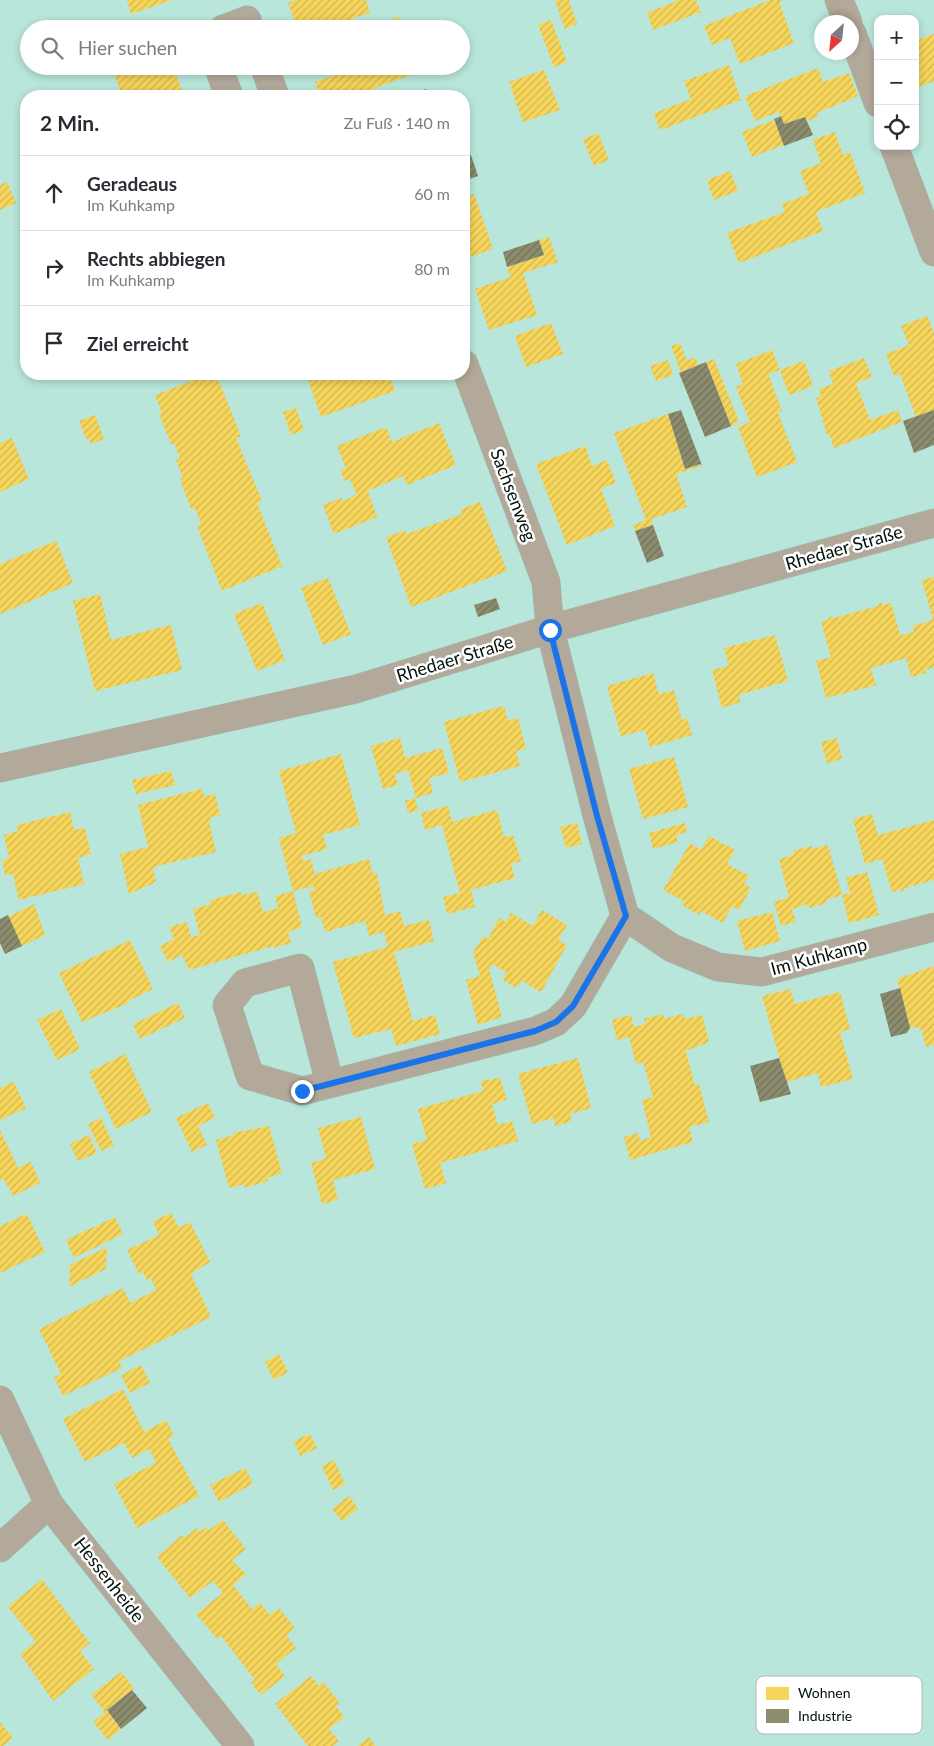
<!DOCTYPE html>
<html lang="de">
<meta charset="utf-8">
<style>
:root{--surface:#fff;--page:#f7f7f7;--text:#2b2b33;--muted:#7c7c81;--line:#e1e1e2}
body{margin:0;font-family:Lato,sans-serif;background:var(--page);color:var(--text)}
.controls{position:absolute;right:15px;top:15px;display:grid;overflow:hidden;border-radius:10px;box-shadow:0 2px 8px #0003}
.controls button{width:45px;height:45px;display:grid;place-items:center;padding:0;border:0;border-bottom:1px solid var(--line);background:var(--surface);color:var(--text);font:25px sans-serif}
.compass{position:absolute;left:814px;top:15px;width:45px;height:45px;border-radius:50%;background:var(--surface);box-shadow:0 2px 8px #0003;rotate:207deg}
.stop{position:absolute;width:15px;height:15px;margin:-11px;border:4px solid #1a73e8;border-radius:50%;background:#fff}
.stop.end{background:#1a73e8;border-color:#fff;box-shadow:0 1px 5px #0008}
.list{margin:0;padding:0;list-style:none}
h2{display:flex;justify-content:space-between;align-items:center;height:65px;margin:0;padding:0 20px;font-size:21px}
h2 small{font-size:16px;font-weight:400;color:var(--muted)}
.list li{display:grid;grid-template-columns:32px 1fr auto;gap:15px;align-items:center;box-sizing:border-box;height:75px;padding:0 20px;border-top:1px solid var(--line)}
.list b{display:block;font-size:19px;white-space:nowrap}
.list p{margin:0;font-size:16px;white-space:nowrap;color:var(--muted)}
.list em{font-size:16px;font-style:normal;color:var(--muted)}
.icon{flex:none;width:28px;height:28px;fill:none;stroke:currentColor;stroke-width:2;stroke-linecap:round;stroke-linejoin:round}
.map{position:relative;flex:none;width:934px;height:1746px;overflow:hidden}
.search{position:absolute;background:var(--surface);box-shadow:0 2px 8px #0003;left:20px;top:20px;width:450px;height:55px;display:flex;align-items:center;gap:12px;box-sizing:border-box;padding:0 18px;border-radius:28px;color:var(--muted);font-size:19px}
.panel{position:absolute;background:var(--surface);box-shadow:0 2px 8px #0003;left:20px;top:90px;width:450px;height:290px;border-radius:20px}
.map>svg:first-child{display:block}
.homes{fill:url(#homes-hatch)}
.industry{fill:url(#industry-hatch)}
.lines{fill:none;stroke-linecap:round;stroke-linejoin:round}
.minor-casing{stroke:#9ec1b8;stroke-width:29}
.minor{stroke:#b3a99a;stroke-width:28}
.route{stroke:#1a73e8;stroke-width:6}
.labels{text-anchor:middle;stroke-width:5;stroke-linejoin:round;paint-order:stroke}
.street-label{font-size:18px;fill:#00120d;stroke:#fff}
.key{fill:#fff;stroke:#b2b8b6;stroke-width:1}
.key-label{font-size:14px;fill:#00120d}
</style>
<div class="map">
<svg width="934" height="1746" viewBox="0 0 934 1746">
<defs>
<pattern id="homes-hatch" width="6" height="6" patternUnits="userSpaceOnUse" patternTransform="scale(1.25)"><rect width="6" height="6" fill="#f6d55c"/><path d="M-1 1l2-2M0 6l6-6M5 7l2-2" fill="none" stroke="#d1b64f"/></pattern>
<pattern id="industry-hatch" width="6" height="6" patternUnits="userSpaceOnUse" patternTransform="scale(1.25)"><rect width="6" height="6" fill="#8c8c6e"/><path d="M-1 1l2-2M0 6l6-6M5 7l2-2" fill="none" stroke="#707159"/></pattern>
</defs>
<rect width="100%" height="100%" fill="#b8e6da"/>
<path class="homes" d="M127,0H172L131,14Z
M297,0H366L370,13L353,18L355,24L340,29H297L288,3Z
M559,0H569L577,24L565,29L555,1Z
M679,0H696L701,12L653,30L647,13Z
M770,0H784L779,2L794,43L740,64L730,38L712,45L704,26Z
M400,17L404,29H365V28Z
M551,20L567,62L554,67L538,25Z
M934,34V81L919,87L915,78V41Z
M729,65L741,100L660,130L654,113L691,99L684,81Z
M112,66H173L183,93L174,96H122Z
M361,66H414L417,73L374,88L377,96H320L315,82Z
M818,68L823,82L849,73L858,96L817,113L818,117L807,121L805,117L784,124L779,112L755,121L745,96Z
M544,70L560,110L523,122L509,82Z
M774,120L784,145L752,157L742,132Z
M835,132L843,155L850,152L865,193L816,212L823,231L739,263L727,233L785,212L782,204L809,194L800,171L821,163L813,140Z
M598,133L609,160L594,166L583,139Z
M730,171L738,191L714,200L707,180Z
M7,182L16,203L0,210V185Z
M464,185L468,196L474,194L493,249L464,259Z
M549,237L558,262L523,273L537,315L489,330L475,289L511,277L507,267L544,255L539,240Z
M927,316L934,333V410L916,417L900,374L894,376L886,354L909,345L901,326Z
M551,323L563,354L526,367L515,336Z
M680,343L687,361L695,357L698,365L681,372L671,346Z
M772,350L780,370L768,374L782,411L778,413L797,462L757,477L738,427L750,422L736,387L743,384L736,364Z
M864,358L872,377L856,383L870,420L898,410L902,422L834,448L829,434L827,435L816,398L821,396L819,389L833,384L829,371Z
M714,359L739,422L731,426L706,362Z
M668,360L673,375L656,381L650,366Z
M804,361L813,386L789,395L780,370Z
M209,374H216L241,436L236,438L262,501L257,503L282,566L222,591L197,526L201,524L195,508L191,509L180,479L183,478L176,460L180,459L174,443L171,444L159,414L162,413L155,395Z
M306,374H389L395,391L321,417Z
M296,408L304,430L291,435L283,412Z
M668,414L685,469L700,464L701,466L676,474L687,507L651,519L653,525L636,531L633,525L646,520L614,433Z
M95,415L104,439L91,444L89,438L86,439L79,421Z
M439,423L456,465L407,485L403,476L368,491L377,517L334,534L323,505L341,498L343,501L357,495L350,479L345,481L340,471L346,468L337,446L386,427L392,442Z
M12,438L29,479L0,492V443Z
M585,446L592,466L607,460L616,483L601,488L615,526L567,545L536,464Z
M480,502L507,571L411,607L386,537L405,530L407,534L462,514L461,509Z
M56,541L73,583L0,614V564Z
M934,577V667L925,670L926,673L911,677L906,658L871,668L876,685L826,698L816,661L831,657L821,622L828,620L830,616L834,618L878,606L880,602L884,605L891,603L900,635L914,632L913,626L933,620L922,580Z
M328,578L351,634L323,645L301,588Z
M100,594L111,640L171,625L182,670L95,691L73,601Z
M262,603L285,660L257,671L234,614Z
M775,635L788,681L738,695L741,702L722,708L712,670L729,666L724,648Z
M653,673L659,694L674,690L682,720L687,718L692,735L650,747L645,730L621,736L607,686Z
M504,706L508,721L518,718L526,749L516,751L520,766L460,782L444,722Z
M400,738L405,758L442,748L449,773L429,778L433,793L416,798L408,770L395,774L398,785L383,789L371,746Z
M837,738L842,759L827,763L821,742Z
M341,754L360,825L323,835L327,849L302,856L303,861L311,859L315,874L369,859L373,874L377,873L385,915L400,911L404,926L429,920L434,941L394,952L413,1021L435,1015L440,1034L396,1046L391,1029L354,1038L333,962L388,947L384,932L369,936L365,921L325,932L321,917L316,918L309,891L314,890L313,886L293,891L302,927L288,932L291,943L273,948V946L189,970L182,955L168,962L160,946L174,939L169,927L187,922L191,937L200,935L193,909L211,904L210,900L241,892L242,895L257,892L263,912L278,908L275,896L293,891L279,838L296,833L279,771Z
M674,757L688,807L643,819L629,769Z
M171,771L175,785L136,794L132,780Z
M201,789L205,797L215,794L220,815L210,817L211,822H209L216,852L153,867L156,882L129,894L120,854L148,847L138,805Z
M415,798L418,811L408,813L405,801Z
M448,806L452,822L497,810L504,837L513,835L521,861L511,864L515,878L471,890L475,907L447,914L443,897L460,893L442,825L425,830L421,813Z
M70,812L74,830L85,828L91,854L78,858L84,884L19,900L13,874L5,875L2,861L9,858L4,835L18,831L17,825Z
M872,814L878,835L934,820V880L905,888L902,892L899,890L892,892L882,859L865,864L853,819Z
M577,823L582,844L566,848L560,827Z
M685,823L687,832L676,835L678,842L653,849L649,833Z
M709,836L735,850L727,864L749,876L744,884L751,888L739,910L732,906L723,923L701,911L699,915L682,905L684,901L663,890L690,843L701,850Z
M828,845L842,895L850,893L846,878L867,872L879,915L849,923L842,895L826,900L827,903L809,908L808,904L792,909L796,922L781,926L774,902L789,897L779,859L793,855V851L812,846L813,849Z
M34,904L45,935L22,946L8,917Z
M542,910L567,925L558,940L567,945L541,992L522,981L516,988L503,980L506,972L492,964L489,969L502,1017L478,1025L466,980L480,976L473,953L483,936L488,939L499,918L506,922L511,913L533,926Z
M772,912L780,941L745,951L737,921Z
M130,940L153,989L128,1001L129,1003L82,1022L59,973Z
M934,966V1045L926,1047L922,1032L924,1031L916,1027L910,1028L897,979Z
M790,989L795,1004L840,992L850,1029L840,1032L853,1079L821,1087L818,1073L786,1082L762,996Z
M178,1003L185,1018L140,1039L133,1024Z
M61,1009L80,1049L57,1060L37,1020Z
M663,1014L664,1019L683,1014L685,1019L702,1015L709,1042L686,1051L695,1086L699,1084L709,1122L689,1127L693,1142L630,1160L624,1137L638,1133L640,1141L651,1137L642,1100L653,1097L643,1062L636,1064L629,1037L617,1040L612,1020L631,1015L634,1027L645,1024L644,1019Z
M125,1054L152,1112L116,1129L89,1072Z
M578,1058L591,1108L570,1114L572,1121L555,1126L554,1118L532,1124L518,1074Z
M500,1078L507,1100L492,1104L498,1125L512,1121L518,1141L440,1163L446,1183L425,1189L412,1144L427,1140L418,1109L483,1091L481,1081Z
M14,1082L26,1108L0,1120V1088Z
M208,1103L215,1118L198,1126L207,1145L192,1152L176,1118Z
M361,1117L375,1169L333,1180L338,1200L322,1204L311,1163L326,1158L318,1128Z
M101,1118L114,1146L101,1151L88,1124Z
M269,1126L282,1173L267,1178L268,1181L244,1188V1184L229,1188L216,1140L234,1135L233,1133Z
M0,1130L18,1168L31,1162L40,1183L13,1196L4,1179L0,1181Z
M89,1135L97,1153L78,1161L70,1144Z
M171,1213L178,1226L181,1227L190,1222L210,1262L191,1274L211,1317L119,1361L122,1368L63,1396L54,1377L61,1374L39,1329L123,1288L130,1303L156,1290L151,1278L147,1281L143,1272L139,1274L127,1250L159,1235L153,1221Z
M27,1214L45,1252L0,1273V1226Z
M115,1217L123,1234L74,1258L66,1240Z
M107,1247L106,1269L69,1287L70,1265Z
M279,1354L288,1372L274,1380L265,1362Z
M141,1365L150,1383L130,1393L121,1375Z
M123,1389L144,1432L166,1420L174,1436L168,1439L199,1496L137,1528L114,1484L156,1463L149,1449L132,1458L124,1443L85,1462L63,1419Z
M310,1434L317,1448L300,1456L294,1441Z
M334,1460L345,1484L333,1490L322,1466Z
M245,1468L253,1484L219,1502L210,1485Z
M349,1496L358,1509L342,1521L332,1509Z
M223,1520L246,1549L232,1560L246,1574L233,1585L252,1609L260,1603L270,1615L279,1608L295,1628L286,1635L296,1648L276,1664L285,1676L261,1695L251,1683L255,1680L221,1636L217,1639L196,1614L223,1593L213,1581L190,1598L157,1557L182,1535L184,1538L197,1528L200,1532L206,1527L209,1530Z
M44,1578L43,1581L90,1643L80,1651L94,1669L53,1701L20,1654L36,1642L9,1608H6Z
M121,1672L134,1688L107,1710L121,1729L108,1740L93,1722L105,1712L91,1695Z
M311,1676L319,1686L323,1682L340,1703L336,1706L344,1717L329,1729L339,1741L333,1746H308L275,1704Z
M0,1722L13,1738L3,1746H0Z
M369,1737L376,1746H358Z"/>
<path class="industry" d="M426,89L429,96H406Z
M781,116L784,124L805,117L813,135L784,146L774,119Z
M471,155L478,176L464,181V158Z
M539,240L544,255L507,267L503,252Z
M706,362L731,426L705,437L679,373Z
M681,410L700,460L702,466L700,464L685,469L668,414Z
M934,410V445L914,453L903,421Z
M653,525L664,556L647,563L635,531Z
M496,598L500,609L478,617L474,605Z
M8,915L22,946L5,954L0,943V919Z
M900,988L910,1028L907,1033L891,1037L880,994Z
M779,1058L791,1094L760,1102L750,1066Z
M132,1690L147,1708L121,1729L107,1710Z"/>
<g class="lines">
<defs>
<path id="minor" d="M839,0L848,22
M223,29L247,20L250,29
M852,33L878,103
M218,66L229,96
M264,66L275,96
M894,146L934,252
M464,364L546,582L550,629L597,816L625,916L672,948L718,967L762,972L934,927
M0,768L356,689L550,629L934,523
M330,1084L300,968L245,983L227,1005L250,1076L302,1091L330,1084L535,1031L556,1022L573,1006L625,916
M0,1400L49,1504L240,1746
M0,1548L49,1504"/>
</defs>
<use href="#minor" class="minor-casing"/>
<use href="#minor" class="minor"/>
</g>
<g class="lines">
<path class="route" d="M302,1091L535,1031L556,1022L573,1006L626,916L597,816L550,630"/>
</g>
<g class="labels">
<g class="street-label">
<text transform="translate(513 495) rotate(69)" y="6">Sachsenweg</text>
<text transform="translate(844 548) rotate(-16)" y="6">Rhedaer Straße</text>
<text transform="translate(455 659) rotate(-17)" y="6">Rhedaer Straße</text>
<text transform="translate(819 957) rotate(-15)" y="6">Im Kuhkamp</text>
<text transform="translate(109 1580) rotate(52)" y="6">Hessenheide</text>
</g>
</g>
<rect x="756" y="1676" width="166" height="58" rx="8" class="key"/>
<rect x="766" y="1687" width="23" height="13" fill="#f6d55c"/>
<rect x="766" y="1709" width="23" height="14" fill="#8c8c6e"/>
<g class="key-label">
<text x="798" y="1698">Wohnen</text>
<text x="798" y="1721">Industrie</text>
</g>
</svg>
<div class="controls">
<button>+</button>
<button>−</button>
<button><svg class="icon" aria-label="locate" viewBox="0 0 24 24"><circle cx="12" cy="12" r="6"/><path d="M12 2v4M12 18v4M2 12h4M18 12h4"/></svg></button>
</div>
<svg class="compass" viewBox="-18 -18 36 36"><path d="M0-13l5 13h-10z" fill="#e53935"/><path d="M0 13l5-13h-10z" fill="#7c7c81"/></svg>
<div class="stop" style="left:550px;top:630px"></div>
<div class="stop end" style="left:302px;top:1091px"></div>
<div class="search"><svg class="icon" aria-label="search" viewBox="0 0 24 24"><circle cx="10" cy="10" r="6"/><path d="M15 15l6 6"/></svg>Hier suchen</div>
<section class="panel">
<h2>2 Min.<small>Zu Fuß · 140 m</small></h2>
<ul class="list">
<li><svg class="icon" aria-label="ahead" viewBox="0 0 24 24"><path d="M12 20V5M6 11l6-6 6 6"/></svg><div><b>Geradeaus</b><p>Im Kuhkamp</p></div><em>60 m</em></li>
<li><svg class="icon" aria-label="right" viewBox="0 0 24 24"><path d="M7 20v-9h11M14 6l5 5-5 5"/></svg><div><b>Rechts abbiegen</b><p>Im Kuhkamp</p></div><em>80 m</em></li>
<li><svg class="icon" aria-label="arrive" viewBox="0 0 24 24"><path d="M6 21V4h12l-3 4 3 4H6"/></svg><div><b>Ziel erreicht</b></div></li>
</ul>
</section>
</div>
